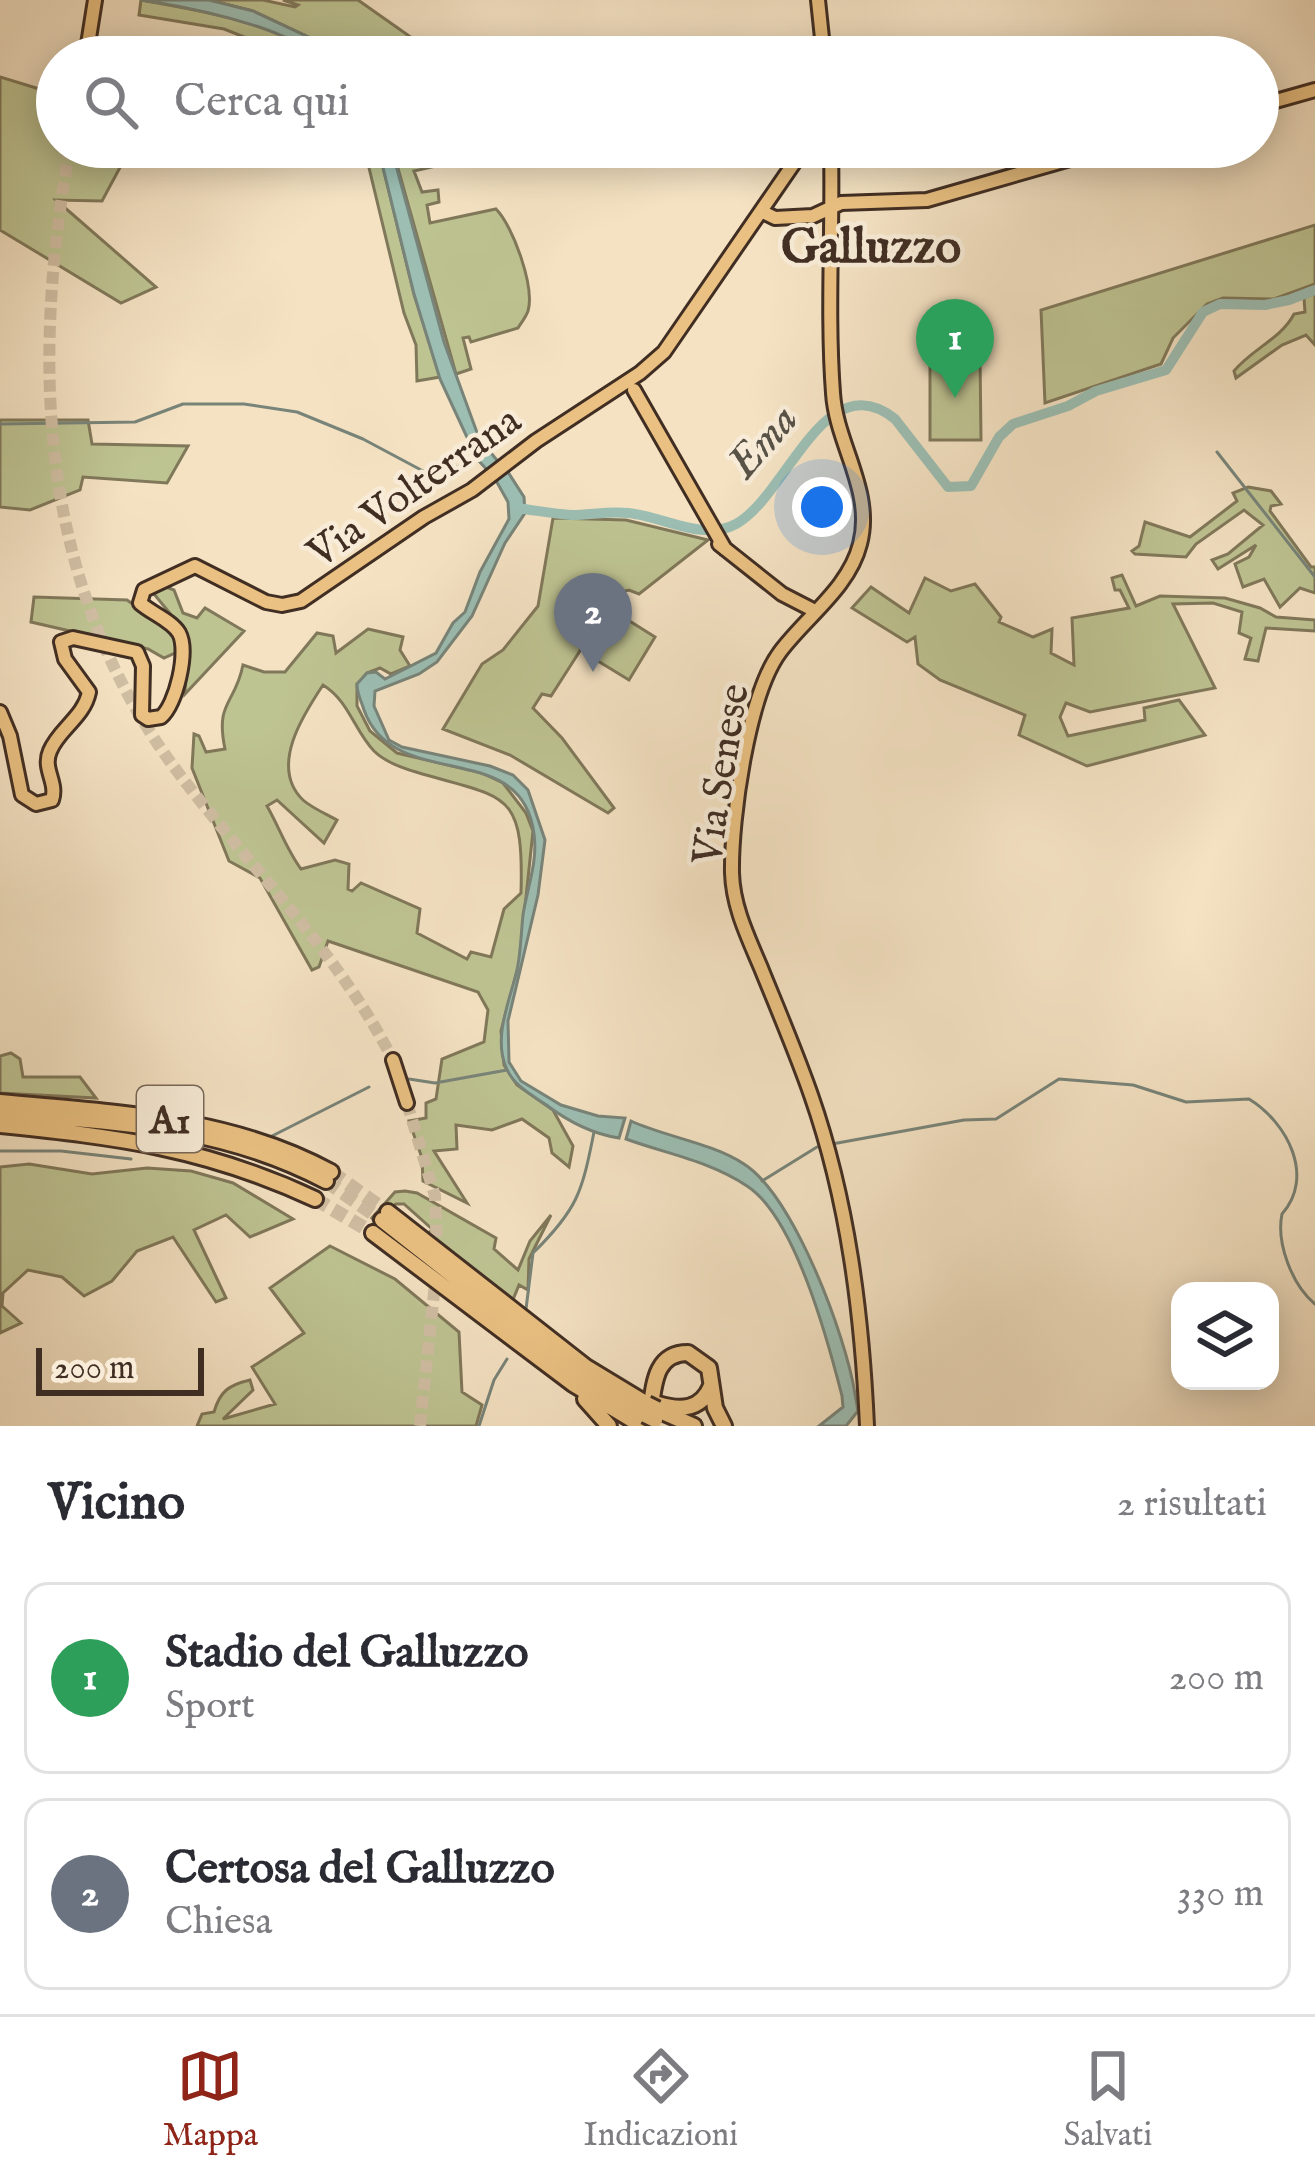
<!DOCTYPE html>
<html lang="it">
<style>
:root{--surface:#fff;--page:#f7f7f7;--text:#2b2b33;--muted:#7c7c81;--line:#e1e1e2;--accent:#8f2418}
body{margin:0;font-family:"IM FELL English",serif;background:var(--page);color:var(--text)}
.controls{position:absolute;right:36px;bottom:36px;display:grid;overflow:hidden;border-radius:24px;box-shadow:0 6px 30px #0003}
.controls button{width:108px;height:108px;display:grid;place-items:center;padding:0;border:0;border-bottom:3px solid var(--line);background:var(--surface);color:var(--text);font:60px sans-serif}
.scale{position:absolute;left:36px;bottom:30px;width:168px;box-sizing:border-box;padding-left:12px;border:6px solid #412e23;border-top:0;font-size:33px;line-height:42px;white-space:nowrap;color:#412e23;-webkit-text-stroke:9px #f8ecd8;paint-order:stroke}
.you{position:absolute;left:822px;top:507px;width:42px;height:42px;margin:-30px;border:9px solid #fff;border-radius:50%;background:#1a73e8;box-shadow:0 0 0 18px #1a73e833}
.badge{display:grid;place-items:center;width:78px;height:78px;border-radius:50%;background:var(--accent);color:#fff;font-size:39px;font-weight:700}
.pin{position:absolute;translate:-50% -99px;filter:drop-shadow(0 3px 6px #0008)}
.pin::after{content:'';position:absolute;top:63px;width:42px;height:36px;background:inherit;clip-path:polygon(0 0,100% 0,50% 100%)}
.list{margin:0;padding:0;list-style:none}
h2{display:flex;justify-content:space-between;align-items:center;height:156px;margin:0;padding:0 48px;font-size:51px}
h2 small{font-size:39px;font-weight:400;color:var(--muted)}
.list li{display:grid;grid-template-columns:78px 1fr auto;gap:36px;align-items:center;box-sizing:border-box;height:192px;margin:0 24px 24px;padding:0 24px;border:3px solid var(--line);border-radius:24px}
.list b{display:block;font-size:45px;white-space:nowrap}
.list p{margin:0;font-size:39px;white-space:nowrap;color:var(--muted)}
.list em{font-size:39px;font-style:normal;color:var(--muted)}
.icon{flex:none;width:66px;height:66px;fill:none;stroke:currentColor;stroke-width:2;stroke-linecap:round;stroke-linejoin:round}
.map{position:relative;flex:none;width:1315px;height:1426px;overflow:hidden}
.search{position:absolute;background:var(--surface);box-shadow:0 6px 30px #0003;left:36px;right:36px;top:36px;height:132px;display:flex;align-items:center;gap:30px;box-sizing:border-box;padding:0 42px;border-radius:66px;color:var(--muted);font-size:45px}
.sheet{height:588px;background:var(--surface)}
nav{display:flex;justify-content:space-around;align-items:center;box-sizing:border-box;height:168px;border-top:3px solid var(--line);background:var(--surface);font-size:33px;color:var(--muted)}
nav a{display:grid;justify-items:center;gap:6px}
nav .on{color:var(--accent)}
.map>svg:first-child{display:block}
.green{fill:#bec392;stroke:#80785a;stroke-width:3;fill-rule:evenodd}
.water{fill:#9cbeb3;stroke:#788479;stroke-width:3}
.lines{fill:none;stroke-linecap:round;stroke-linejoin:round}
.stream{stroke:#788479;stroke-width:3}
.river{stroke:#9cbeb3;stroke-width:10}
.major-tunnel{stroke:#d0bea3;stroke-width:12;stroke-dasharray:12 6;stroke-linecap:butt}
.highway-tunnel{stroke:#d0bea3;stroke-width:14;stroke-dasharray:14 7;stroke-linecap:butt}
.major-casing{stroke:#412e23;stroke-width:18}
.highway-casing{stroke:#412e23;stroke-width:20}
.major{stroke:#eac182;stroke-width:12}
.highway{stroke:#eac182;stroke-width:14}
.highway-bridge-casing{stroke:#412e23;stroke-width:20;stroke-linecap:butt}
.highway-bridge{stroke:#eac182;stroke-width:14}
.labels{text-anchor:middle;stroke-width:9;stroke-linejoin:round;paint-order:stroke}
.shield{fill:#f8ecd8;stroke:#786759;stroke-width:3}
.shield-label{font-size:39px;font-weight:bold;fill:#412e23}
.street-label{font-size:42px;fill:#412e23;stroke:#f8ecd8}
.water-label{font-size:45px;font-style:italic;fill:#585247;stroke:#f8ecd8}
.quarter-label{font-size:48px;font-weight:bold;fill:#412e23;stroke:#f8ecd8}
</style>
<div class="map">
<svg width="1315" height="1426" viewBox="0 0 1315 1426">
<rect width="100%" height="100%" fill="#f4e2c3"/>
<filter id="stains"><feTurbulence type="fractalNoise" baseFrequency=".00167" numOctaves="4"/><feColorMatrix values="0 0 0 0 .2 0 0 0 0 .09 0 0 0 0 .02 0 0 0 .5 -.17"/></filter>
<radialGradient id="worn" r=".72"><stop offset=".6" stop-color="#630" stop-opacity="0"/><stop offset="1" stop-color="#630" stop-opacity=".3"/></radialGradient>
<path class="green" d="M141,0C200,11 272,21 322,57H295L224,29L139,15Z
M209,0H263L295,7L298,5L283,0H358L439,57H421L398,41L389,44L403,57H351L253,11Z
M0,77L46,91L57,129V147H131L102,201L56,200L156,287L121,303L0,230Z
M364,147H378L414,294L440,377L417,381L416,345L404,313Z
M392,147H426L432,167L414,171L422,192L438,190L439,202L427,205L430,223L496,209C513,226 535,287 528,311C526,317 521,323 518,328L471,342L469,337L463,338L471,369L456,374Z
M1315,225V284L1274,299L1223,298L1207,304L1173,338L1161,364L1045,403L1041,310Z
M1315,293V345L1306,335L1282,345L1236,378L1234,371C1253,348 1281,339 1294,314L1305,312L1304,298Z
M930,356H980L981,440H930Z
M0,420H88L92,444L188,446L167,483L83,477L80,490L30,510L0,507Z
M1248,487L1271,491L1281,504L1271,506L1270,511L1311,567H1315V593L1300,588L1280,607L1264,579L1243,587L1235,564L1249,557L1256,545L1218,569L1212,560L1228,554L1263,525L1244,510L1196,544L1186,557L1135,554L1132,551L1139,546L1145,522L1190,537L1237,501L1233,493Z
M553,518L626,520L708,540L639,594L629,590L617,593L551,696L542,694L533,708L562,738L614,808L608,813L510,755L443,729L482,664L503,650L538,606Z
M1122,575L1136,606L1160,596L1225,598L1260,608L1276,617L1315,620V631L1266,628L1258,661L1245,659L1251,638L1239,633L1242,612L1213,603L1173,604L1215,688L1090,712L1066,703L1060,717L1068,736L1145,720L1144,708L1179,700L1205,735L1087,766L1019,735L1025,715L940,680L918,664L915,637L907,642L852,608L871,587L909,613L925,578L951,591L975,584L1001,617L999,622L1033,637L1052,629L1051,653L1074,665L1072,618L1129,608L1120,590H1115L1112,578Z
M161,585L174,590L183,613L197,618L205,608L244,631L185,694L187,646L182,628L154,594Z
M34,597L127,600L177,636V652L164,658L148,649L31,622Z
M620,615L655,637L629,680L593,658Z
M368,629L403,637L400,650L410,666L391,674L380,668L367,673L357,684V706L370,731L397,753L482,773L503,783L526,813L533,831L519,964L501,1031L504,1065L517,1085L553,1110L573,1146L569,1167L552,1153L549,1138L522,1119L492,1130L456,1125L457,1149L434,1151L467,1203L423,1181L422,1158L409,1121L426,1118V1103L436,1099L442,1059L484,1042L488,1010L478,992L328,941L319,967L312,970L260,878L229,861L192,768L194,734L199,736L206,752L225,749C215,701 235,705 243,665L264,672H285L317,633L333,636L336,653ZM323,685C349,701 354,730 374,751C385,762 402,768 416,772C506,799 524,788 521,893L504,909L491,957L471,952L467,959L417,933L420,909L361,883L352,891L348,889L349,864L335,860L301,869C287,850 279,827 267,806L277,800L324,843L337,820C326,814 312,808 303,800C269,767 303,715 323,685Z
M11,1053L20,1059L23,1077H80L96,1098L0,1093V1056Z
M29,1164L92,1174L147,1168L191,1171L233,1183L293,1219L250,1237L226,1215L194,1230L226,1298L216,1302L173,1237L137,1251L112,1281L84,1296L62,1277L28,1270L3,1293L2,1306L21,1323L0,1333V1167Z
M405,1191L417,1193L496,1238L494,1249L518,1270L530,1241L551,1215L529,1259L528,1290L519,1285L512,1302L427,1237L432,1229L404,1204H396L371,1219L395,1192Z
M330,1246L395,1279L459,1332L462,1392L482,1405L476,1426H197L202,1414L214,1412C220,1391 229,1385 250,1380L253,1390L223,1419L275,1404L252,1367L304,1333L270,1288Z"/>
<path class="water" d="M141,0H209L253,11L351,57C317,57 295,39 262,28C223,15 182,6 141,0Z
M378,147H391L444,342L479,438L500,464L489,472L477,459L440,379L414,294Z
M506,469L524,497L525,513L505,543L472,616L437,662L419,674L375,691L374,706L389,740L402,747L490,766L513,775L528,790L545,840L538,895L508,1021L509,1062L521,1081L561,1105L598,1116L625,1118L619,1138C592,1134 566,1120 545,1104C530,1094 513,1085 506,1067C493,1037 510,1000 517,970C521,952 521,933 523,915C527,888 538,862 534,834C522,736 394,794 364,710C361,700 357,694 357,684L367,673L376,672L385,679L436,653L453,623L465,612L480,572L509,519L508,502L494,477Z
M631,1121C666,1137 712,1143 744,1164C794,1196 846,1336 855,1394L858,1411L846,1426H819L843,1407L842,1396C828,1341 795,1217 747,1186C710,1161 667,1154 626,1139Z"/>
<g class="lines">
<path class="stream" d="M0,424L135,422L183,404H244L297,412L363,439L423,471L462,466L480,458
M1217,452L1315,577
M409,1079L435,1083L507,1070
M272,1136L369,1087
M832,1144L964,1120L996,1119L1059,1079L1133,1085L1186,1102L1249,1099C1288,1123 1315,1177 1282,1214C1276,1243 1292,1285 1315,1304
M0,1151H61L131,1159
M762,1181L817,1147
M526,1309L533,1253C577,1210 582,1193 594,1132
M479,1426L494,1380L507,1359"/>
<path class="river" d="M516,508C534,510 553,514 572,515C590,515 609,511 628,513C663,516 702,542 736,524C788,495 824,363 895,419L948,487L971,486L999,437L1013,424L1068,406L1096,391L1166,370L1203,312L1220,304L1265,305L1289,300L1315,290"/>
<path class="major-tunnel" d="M70,147C30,368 39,590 180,775C253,871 338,952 393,1060
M407,1103L435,1196L437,1253
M420,1426L436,1274"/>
<path class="highway-tunnel" d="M331,1172L388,1212
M326,1181L382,1220
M315,1199L373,1233"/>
<defs>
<path id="major" d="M818,0L824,57
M86,57L95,0
M1258,106L1315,90
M831,147C833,228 827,312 833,393C836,444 874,491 860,544C849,588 806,617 780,652C748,695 731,819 732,873C733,907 748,937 761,968C778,1010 796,1052 811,1095C848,1201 862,1314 867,1426
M763,212L775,218L813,216L841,203L927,200L1112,147
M634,390L725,549
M719,544L782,594L815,611
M0,712L10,736L22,795L36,804L52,800C58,782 42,769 50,751C59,729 84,717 89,692L65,659L61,642L73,638L137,652L143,666L142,715L148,719L161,717C176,705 189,651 179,633C171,620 151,613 140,603L144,590L195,566L266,602L282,605L301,601L424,517L472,490L536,441L640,373L664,352L805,147
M393,1060L407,1103"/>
<path id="highway" d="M0,1102C114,1113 228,1116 331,1172
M0,1113C116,1123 220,1125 326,1181
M0,1125C118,1137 206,1148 315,1199
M388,1212L586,1367L647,1404
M382,1220L578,1374L645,1415
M373,1233L573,1384L642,1426
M585,1399L609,1426
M658,1404C681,1411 701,1410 711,1386
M660,1411L694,1426
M650,1413C654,1386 654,1353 688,1353L709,1368L715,1408L724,1426"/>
</defs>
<use href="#major" class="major-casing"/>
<use href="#highway" class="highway-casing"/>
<use href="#major" class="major"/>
<use href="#highway" class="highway"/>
<defs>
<path id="highway-bridge" d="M647,1404L657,1409
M645,1415L655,1420"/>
</defs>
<use href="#highway-bridge" class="highway-bridge-casing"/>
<use href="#highway-bridge" class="highway-bridge"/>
</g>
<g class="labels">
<rect class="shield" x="137" y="1086" width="66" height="66" rx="9"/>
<g class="shield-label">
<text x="170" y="1133">A1</text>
</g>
<g class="street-label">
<text transform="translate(413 485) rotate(-35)" y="15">Via Volterrana</text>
<text transform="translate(719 774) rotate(-81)" y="15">Via Senese</text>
</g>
<g class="water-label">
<text transform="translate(761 440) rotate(-49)" y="16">Ema</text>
</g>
<g class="quarter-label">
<text x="871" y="262">Galluzzo</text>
</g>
</g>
<rect width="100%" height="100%" filter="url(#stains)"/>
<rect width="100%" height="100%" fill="url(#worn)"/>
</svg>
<div class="controls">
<button><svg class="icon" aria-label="layers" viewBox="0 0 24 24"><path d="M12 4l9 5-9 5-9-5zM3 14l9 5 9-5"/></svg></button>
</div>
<div class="scale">200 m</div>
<div class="you"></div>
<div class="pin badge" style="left:955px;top:398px;background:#2e9e5b">1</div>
<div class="pin badge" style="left:593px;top:672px;background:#6b7280">2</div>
<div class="search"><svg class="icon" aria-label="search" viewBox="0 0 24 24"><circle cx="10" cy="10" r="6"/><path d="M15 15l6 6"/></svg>Cerca qui</div>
</div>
<section class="sheet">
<h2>Vicino<small>2 risultati</small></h2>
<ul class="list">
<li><span class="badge" style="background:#2e9e5b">1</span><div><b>Stadio del Galluzzo</b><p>Sport</p></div><em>200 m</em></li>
<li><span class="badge" style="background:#6b7280">2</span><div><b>Certosa del Galluzzo</b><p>Chiesa</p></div><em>330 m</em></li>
</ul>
</section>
<nav>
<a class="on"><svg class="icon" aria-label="map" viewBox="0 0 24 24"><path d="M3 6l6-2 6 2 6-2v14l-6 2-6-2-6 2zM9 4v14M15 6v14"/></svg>Mappa</a>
<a><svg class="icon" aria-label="directions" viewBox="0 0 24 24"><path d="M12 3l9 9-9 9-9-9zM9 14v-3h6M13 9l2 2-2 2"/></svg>Indicazioni</a>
<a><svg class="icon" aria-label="saved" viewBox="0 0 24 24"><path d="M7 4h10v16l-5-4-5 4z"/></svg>Salvati</a>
</nav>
